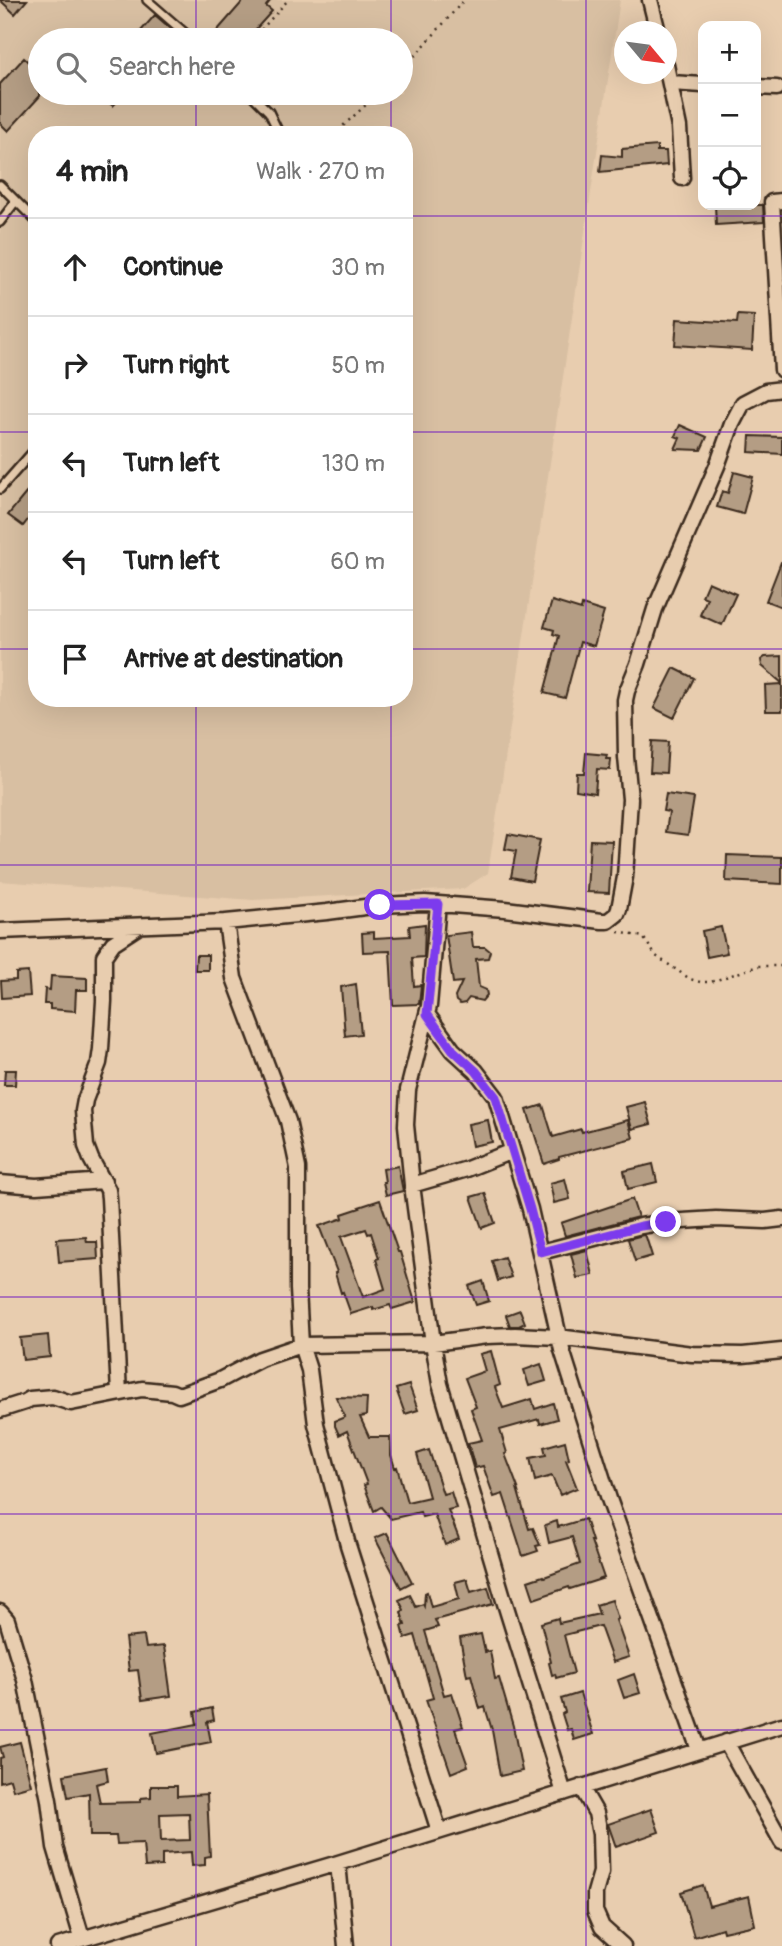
<!DOCTYPE html>
<meta charset="utf-8">
<style>
:root{--surface:#fff;--page:#f6f6f6;--text:#222;--muted:#767676;--line:#e0e0e0}
body{margin:0;font-family:Pangolin,sans-serif;background:var(--page);color:var(--text)}
.controls{position:absolute;right:21px;top:21px;display:grid;overflow:hidden;border-radius:14px;box-shadow:0 7px 28px #0002}
.controls button{width:63px;height:63px;display:grid;place-items:center;padding:0;border:0;border-bottom:2px solid var(--line);background:var(--surface);color:var(--text);font:35px sans-serif}
.compass{position:absolute;left:614px;top:21px;width:63px;height:63px;border-radius:50%;background:var(--surface);box-shadow:0 7px 28px #0002;rotate:119deg}
.stop{position:absolute;width:21px;height:21px;margin:-16px;border:5px solid #7c3aed;border-radius:50%;background:#fff}
.stop.end{background:#7c3aed;border-color:#fff;box-shadow:0 2px 7px #0008}
.list{margin:0;padding:0;list-style:none}
h2{display:flex;justify-content:space-between;align-items:center;height:91px;margin:0;padding:0 28px;font-size:30px}
h2 small{font-size:23px;font-weight:400;color:var(--muted)}
.list li{display:grid;grid-template-columns:46px 1fr auto;gap:21px;align-items:center;box-sizing:border-box;height:98px;padding:0 28px;border-top:2px solid var(--line)}
.list b{display:block;font-size:26px;white-space:nowrap}
.list em{font-size:23px;font-style:normal;color:var(--muted)}
.icon{flex:none;width:38px;height:38px;fill:none;stroke:currentColor;stroke-width:2;stroke-linecap:round;stroke-linejoin:round}
.map{position:relative;flex:none;width:782px;height:1946px;overflow:hidden}
.search{position:absolute;background:var(--surface);box-shadow:0 7px 28px #0002;left:28px;top:28px;width:385px;height:77px;display:flex;align-items:center;gap:18px;box-sizing:border-box;padding:0 24px;border-radius:38px;color:var(--muted);font-size:26px}
.panel{position:absolute;background:var(--surface);box-shadow:0 7px 28px #0002;left:28px;top:126px;width:385px;height:581px;border-radius:28px}
.map>svg:first-child{display:block}
.built{fill:#d8bfa2;fill-rule:evenodd}
.building{fill:#b49d84;stroke:#3b2a1e;stroke-width:2;fill-rule:evenodd}
.lines{fill:none;stroke-linecap:round;stroke-linejoin:round}
.lane-casing{stroke:#3b2a1e;stroke-width:12}
.street-casing{stroke:#3b2a1e;stroke-width:19}
.path{stroke:#3b2a1e;stroke-width:2.5;stroke-dasharray:2 5;stroke-linecap:butt}
.lane{stroke:#e8cdaf;stroke-width:7}
.street{stroke:#e8cdaf;stroke-width:14}
.route{stroke:#7c3aed;stroke-width:9}
.grid{fill:none;stroke:#7b2cbf;stroke-width:2;stroke-opacity:0.55}
</style>
<div class="map">
<svg width="782" height="1946" viewBox="0 0 782 1946">
<rect width="100%" height="100%" fill="#e8cdaf"/>
<filter id="ink" filterUnits="userSpaceOnUse"><feTurbulence type="fractalNoise" baseFrequency=".0143" numOctaves="2"/><feDisplacementMap in="SourceGraphic" scale="14" xChannelSelector="R" yChannelSelector="G"/><feConvolveMatrix kernelMatrix="1 2 1 2 8 2 1 2 1" color-interpolation-filters="sRGB"/></filter>
<g filter="url(#ink)">
<path class="built" d="M0,0H620L488,873L463,889L253,900L0,881ZM40,40H401V93H40ZM37,135H404V698H37Z"/>
<path class="building" d="M0,0H27L15,14Z
M244,0H271L266,6L272,11L246,40H228L217,31Z
M155,15L184,40H133Z
M24,58L40,73V96L8,131L0,123V84Z
M97,93H125L113,106Z
M657,146V151H666L667,165L600,172L602,155L622,157V149Z
M715,205H763L764,222L716,225Z
M738,315L754,316L752,350L675,345L677,319L737,323Z
M680,425L707,437L701,450L675,449L680,438L675,436Z
M750,436L782,437V454L749,452Z
M734,472L753,477L743,514L717,507L722,491L728,493Z
M27,492L37,500V508L23,526L8,515Z
M781,562H782V607L766,601Z
M708,582L736,594L722,625L700,615L707,598L702,596Z
M552,601L581,610L582,605L604,612L594,646L580,642L565,698L544,693L559,636L553,634L554,630L544,627Z
M782,656V683L762,666L761,660L765,657Z
M674,668L694,678L674,718L654,708Z
M782,684V711H766L765,685Z
M652,741L668,742L666,773L650,772Z
M586,753L607,755L606,759H611L610,770L597,769L595,793L576,790L577,773H584Z
M666,794L694,798L688,835L666,832L669,812L663,811Z
M508,834L540,840L532,881L511,877L516,851L505,849Z
M590,840L612,841L609,893L587,892Z
M727,855L782,857V884L726,881Z
M425,924L424,957L412,958L414,986L421,985L419,1004L393,1005L390,951L363,952L362,933L374,932V938L410,936L409,926Z
M721,927L727,953L707,957L702,931Z
M471,932L473,947H485L490,951L488,958L476,959L479,987L486,990L487,995L482,1001L469,998L465,1003L460,1004L456,1001L455,997L462,982L453,983L446,935Z
M196,955H208V970H195Z
M28,972L30,996L2,998L1,981L16,980V973Z
M51,976L87,978V990H76L75,1011L50,1009V1004H44L45,989L50,990Z
M356,984L361,1034L345,1036L341,987Z
M5,1070H16L15,1085H4Z
M645,1102L651,1124L632,1129L626,1107Z
M543,1105L553,1137L581,1129L582,1132L628,1120L633,1138L559,1157V1159L544,1164L527,1110Z
M488,1120L492,1142L472,1146L468,1124Z
M653,1164L657,1182L628,1189L624,1171Z
M398,1166L403,1191L386,1195L383,1182H385L383,1169Z
M565,1179L570,1199L554,1203L550,1183Z
M485,1193L495,1223L482,1228L471,1197Z
M632,1199L638,1217L565,1236L561,1223Z
M380,1200L398,1252H400L415,1302L392,1309L390,1305L373,1310V1307L351,1314L343,1292L341,1293L335,1273L337,1272L319,1226L343,1218L342,1214L360,1208L359,1207ZM366,1229L368,1234L371,1233L379,1258L376,1259L385,1289L363,1297L341,1237Z
M643,1235L646,1237L652,1256L635,1261L628,1239Z
M86,1237L87,1242H97L98,1259L59,1262L57,1239Z
M587,1250L593,1275L577,1278L571,1254Z
M504,1257L511,1277L498,1281L492,1261Z
M483,1281L489,1301L476,1305L469,1286Z
M520,1310L525,1323L519,1326H510L506,1315Z
M48,1335L50,1357L23,1360L20,1338Z
M491,1351L500,1385L495,1387L503,1408L532,1399L535,1409L553,1403L557,1419L540,1424L539,1419L500,1430L507,1453L505,1454L518,1488H517L529,1529L533,1528L540,1545L536,1546L538,1551L523,1556L503,1494L494,1497L483,1466L475,1468L468,1443L482,1440L471,1409L476,1407L465,1378L485,1371L480,1354Z
M541,1364L546,1381L529,1386L524,1370Z
M409,1385L418,1410L405,1414L396,1389Z
M336,1397L367,1398L366,1416L360,1417L369,1437H390L391,1455L395,1468L397,1467L407,1502L429,1497L417,1454L429,1450L443,1494L451,1492L456,1508L448,1510L459,1539L445,1545L434,1514L422,1517L420,1512L391,1519L381,1507L374,1511L364,1485L367,1484L347,1431L339,1435L335,1426V1421L345,1417Z
M565,1441L569,1459L566,1460L577,1488L560,1495L552,1476L535,1481L530,1458L546,1455L544,1447Z
M585,1519L592,1541H591L604,1578L570,1589L569,1587L534,1599L528,1581L543,1576L544,1577L580,1564L572,1537L549,1543L545,1525L557,1521L558,1527Z
M387,1533L412,1582L401,1588L375,1538Z
M467,1579L471,1592L488,1587L493,1604L435,1620L438,1627L425,1631L444,1695L452,1693L463,1727L455,1729L468,1766L451,1773L426,1700L433,1698L415,1635L405,1638L402,1626L405,1625L401,1612L404,1610L399,1600L410,1595L416,1607L423,1604L424,1606L425,1593L427,1592L431,1607L459,1599L455,1582Z
M612,1600L618,1619L616,1620L629,1657L613,1662L600,1626L564,1635L574,1673L556,1678L555,1674L552,1675L549,1663L551,1662L541,1623L558,1618L559,1623L599,1614L596,1605Z
M481,1634L485,1652L490,1651L495,1679L499,1678L513,1726L522,1771L500,1776L492,1730L485,1707L480,1709L471,1675L467,1676L460,1638Z
M144,1636L146,1648L164,1646L171,1696L142,1700L138,1670L129,1671L125,1638Z
M634,1674L640,1693L624,1698L618,1680Z
M580,1693L593,1734L574,1740L571,1729L567,1730L562,1714L565,1712L561,1699Z
M212,1708L214,1720L207,1722L211,1742L156,1753L152,1733L197,1724L195,1712Z
M20,1742L31,1785L13,1790L10,1779L0,1782V1758L3,1757L0,1747Z
M106,1767L108,1781L96,1784L100,1803L141,1802V1798L151,1797V1786H177V1796L207,1794L210,1856L205,1857V1865L192,1866L191,1852L162,1854V1866L145,1867L143,1843L117,1844L116,1836H90L89,1793L68,1797L64,1775ZM189,1813L190,1840L161,1841L160,1814Z
M651,1809L659,1832L616,1847L608,1824Z
M703,1885L709,1906L749,1896L755,1925L723,1932L722,1928L694,1937L681,1892Z"/>
<g class="lines">
<defs>
<path id="lane" d="M147,0L193,40
M250,93L269,112L280,135
M0,185L37,222
M0,222L16,201
M0,489L37,447"/>
<path id="street" d="M650,0L658,32
M666,65L679,127L682,178
M671,83L703,85
M756,87L777,88
M782,201L772,202L782,370
M438,904L429,1006L408,1090L406,1125L412,1185L433,1343L440,1384L503,1597L564,1793
M226,922L234,978L288,1121L298,1168V1289L301,1345L309,1370L316,1424L348,1545L439,1831
M0,931L226,922L327,912L380,905L425,903L505,909L602,921H608L617,914L619,909L625,877L630,799L626,757L625,700L627,691L638,664L655,609L717,466L732,424L743,403L766,391L782,389
M427,1014L453,1050L476,1071L496,1097L530,1209L562,1350L609,1499L699,1750
M0,1183L36,1186L104,1181
M412,1185L467,1169L512,1151
M541,1252L641,1226L666,1222L716,1219L765,1221L782,1219
M119,1393L109,1198L108,1190L91,1159L86,1146L83,1111L85,1100L99,1063L101,1049L104,1001V956L113,943L139,926
M0,1410L25,1402L30,1399L53,1397L71,1403L142,1389L172,1392L179,1395L220,1380L260,1359L301,1345L433,1343L487,1336L515,1335L558,1337L692,1354L743,1355L782,1351
M0,1612L7,1620L25,1680L49,1800L55,1847L82,1938
M726,1742L782,1842
M581,1787L596,1813L600,1834L601,1872L595,1893V1911L602,1927L623,1946
M338,1863L346,1946
M58,1946L338,1863L782,1725"/>
</defs>
<use href="#lane" class="lane-casing"/>
<use href="#street" class="street-casing"/>
<path class="path" d="M252,40L288,0
M401,72L464,0
M333,135L379,93
M618,932L643,937L656,956L690,979L700,982H711L758,966H782"/>
<use href="#lane" class="lane"/>
<use href="#street" class="street"/>
</g>
</g>
<g class="lines" filter="url(#ink)">
<path class="route" d="M380,905L438,904L427,1014L453,1050L476,1071L496,1097L530,1209L541,1252L641,1226L666,1222"/>
</g>
<path class="grid" d="M196,0V40M391,0V40M586,0V1946M196,93V135M391,93V135M0,216H37M404,216H782M0,432H37M404,432H782M0,649H37M404,649H782M196,698V1946M391,698V1946M0,865H782M0,1081H782M0,1297H782M0,1514H782M0,1730H782"/>
</svg>
<div class="controls">
<button>+</button>
<button>−</button>
<button><svg class="icon" aria-label="locate" viewBox="0 0 24 24"><circle cx="12" cy="12" r="6"/><path d="M12 2v4M12 18v4M2 12h4M18 12h4"/></svg></button>
</div>
<svg class="compass" viewBox="-18 -18 36 36"><path d="M0-13l5 13h-10z" fill="#e53935"/><path d="M0 13l5-13h-10z" fill="#767676"/></svg>
<div class="stop" style="left:380px;top:905px"></div>
<div class="stop end" style="left:666px;top:1222px"></div>
<div class="search"><svg class="icon" aria-label="search" viewBox="0 0 24 24"><circle cx="10" cy="10" r="6"/><path d="M15 15l6 6"/></svg>Search here</div>
<section class="panel">
<h2>4 min<small>Walk · 270 m</small></h2>
<ul class="list">
<li><svg class="icon" aria-label="ahead" viewBox="0 0 24 24"><path d="M12 20V5M6 11l6-6 6 6"/></svg><div><b>Continue</b></div><em>30 m</em></li>
<li><svg class="icon" aria-label="right" viewBox="0 0 24 24"><path d="M7 20v-9h11M14 6l5 5-5 5"/></svg><div><b>Turn right</b></div><em>50 m</em></li>
<li><svg class="icon" aria-label="left" viewBox="0 0 24 24"><path d="M17 20v-9H6M10 6l-5 5 5 5"/></svg><div><b>Turn left</b></div><em>130 m</em></li>
<li><svg class="icon" aria-label="left" viewBox="0 0 24 24"><path d="M17 20v-9H6M10 6l-5 5 5 5"/></svg><div><b>Turn left</b></div><em>60 m</em></li>
<li><svg class="icon" aria-label="arrive" viewBox="0 0 24 24"><path d="M6 21V4h12l-3 4 3 4H6"/></svg><div><b>Arrive at destination</b></div></li>
</ul>
</section>
</div>
